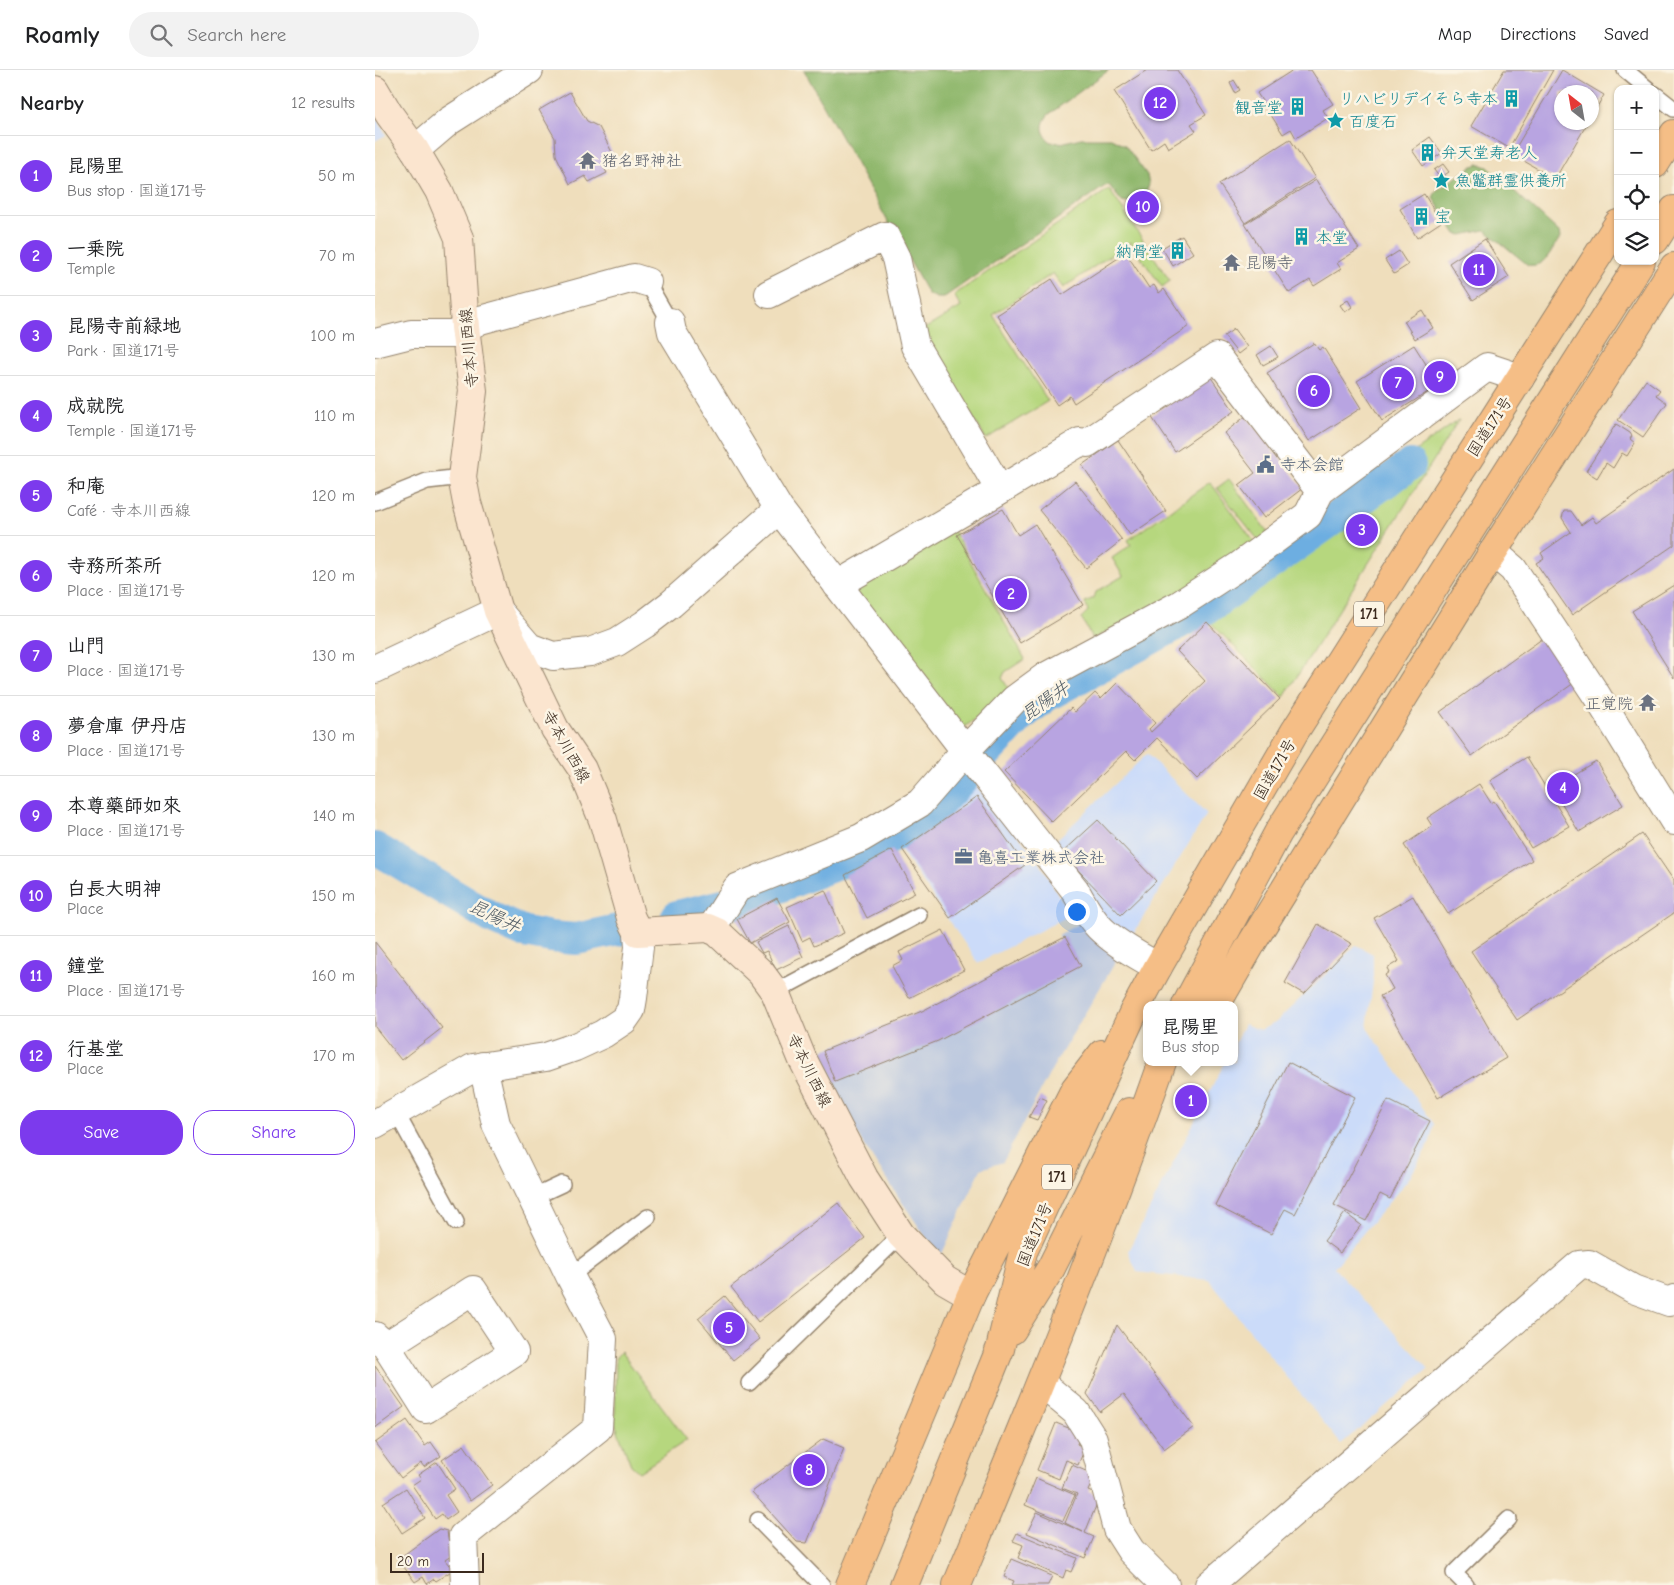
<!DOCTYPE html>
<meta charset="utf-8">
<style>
:root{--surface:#fff;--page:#f2f2f2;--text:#202124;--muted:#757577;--line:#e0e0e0;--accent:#7c3aed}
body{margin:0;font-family:"Comic Neue","Klee One",sans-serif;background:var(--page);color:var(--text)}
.controls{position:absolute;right:15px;top:15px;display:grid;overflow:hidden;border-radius:10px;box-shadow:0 1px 4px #0004}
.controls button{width:45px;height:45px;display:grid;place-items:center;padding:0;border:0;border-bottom:1px solid var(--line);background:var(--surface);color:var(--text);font:25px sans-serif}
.compass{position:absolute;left:1179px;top:15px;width:45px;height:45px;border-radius:50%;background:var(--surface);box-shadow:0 1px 4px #0004;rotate:329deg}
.scale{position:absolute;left:15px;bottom:12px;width:94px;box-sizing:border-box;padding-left:5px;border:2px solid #3b2a1e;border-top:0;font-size:14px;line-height:18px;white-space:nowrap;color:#3b2a1e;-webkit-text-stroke:4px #fcf5e5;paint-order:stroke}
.you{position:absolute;left:701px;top:841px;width:18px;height:18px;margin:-12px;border:4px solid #fff;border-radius:50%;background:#1a73e8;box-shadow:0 0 0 8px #1a73e833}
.badge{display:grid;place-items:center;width:32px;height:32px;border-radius:50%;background:var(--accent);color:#fff;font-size:16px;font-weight:700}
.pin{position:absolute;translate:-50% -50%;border:2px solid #fff;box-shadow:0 1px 5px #0006}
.popup{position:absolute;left:768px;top:931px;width:95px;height:65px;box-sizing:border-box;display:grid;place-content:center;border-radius:10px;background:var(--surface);filter:drop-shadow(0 1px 4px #0005);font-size:16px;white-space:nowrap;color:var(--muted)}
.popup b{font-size:19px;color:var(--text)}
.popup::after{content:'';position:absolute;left:50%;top:100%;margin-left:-10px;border:10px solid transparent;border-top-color:var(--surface)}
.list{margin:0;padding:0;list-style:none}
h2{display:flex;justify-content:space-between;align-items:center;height:65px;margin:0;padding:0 20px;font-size:21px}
h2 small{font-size:16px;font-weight:400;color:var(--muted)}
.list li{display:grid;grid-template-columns:32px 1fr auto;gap:15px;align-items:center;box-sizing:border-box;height:80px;padding:0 20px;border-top:1px solid var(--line)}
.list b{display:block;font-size:19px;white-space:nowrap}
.list p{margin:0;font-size:16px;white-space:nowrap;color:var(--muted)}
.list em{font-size:16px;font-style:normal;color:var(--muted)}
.actions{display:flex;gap:10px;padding:15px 20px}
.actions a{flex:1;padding:11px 0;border:1px solid var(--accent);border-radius:20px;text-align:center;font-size:18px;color:var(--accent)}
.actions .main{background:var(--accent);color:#fff}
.icon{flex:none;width:28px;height:28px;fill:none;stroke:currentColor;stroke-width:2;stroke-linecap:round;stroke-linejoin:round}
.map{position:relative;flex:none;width:1299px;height:1515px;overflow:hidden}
header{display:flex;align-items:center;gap:30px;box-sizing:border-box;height:70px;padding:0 25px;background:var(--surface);border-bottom:1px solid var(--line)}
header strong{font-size:24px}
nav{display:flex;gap:28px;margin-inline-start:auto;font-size:18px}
.search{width:350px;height:45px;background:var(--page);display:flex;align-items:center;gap:12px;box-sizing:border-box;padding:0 18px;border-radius:28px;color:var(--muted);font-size:19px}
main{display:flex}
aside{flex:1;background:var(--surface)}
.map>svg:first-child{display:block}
.built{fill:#cbdbf9}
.industrial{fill:#b7c5de}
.green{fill:#b6d77e;stroke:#78804e}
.forest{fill:#90b86d;stroke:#667146}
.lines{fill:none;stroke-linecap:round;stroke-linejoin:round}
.canal{stroke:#6daee1;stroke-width:32}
.building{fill:#b8a4e1}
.service-casing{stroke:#95846d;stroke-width:18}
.minor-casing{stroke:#95846d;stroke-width:30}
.secondary-casing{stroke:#95846d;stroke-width:30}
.trunk-casing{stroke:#95846d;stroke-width:30}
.service{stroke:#fff;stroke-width:15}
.minor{stroke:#fff;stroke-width:28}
.secondary{stroke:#fbe5cf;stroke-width:28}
.trunk{stroke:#f5be86;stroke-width:28}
.labels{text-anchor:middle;stroke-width:5;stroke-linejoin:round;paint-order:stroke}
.shield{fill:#fcf5e5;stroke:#75675a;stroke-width:1}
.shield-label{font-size:15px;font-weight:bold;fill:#3b2a1e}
.culture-label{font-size:16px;fill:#0d838f;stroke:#fcf5e5;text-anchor:start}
.worship-label{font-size:16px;fill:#5b616d;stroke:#fcf5e5;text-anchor:start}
.street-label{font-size:16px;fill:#3b2a1e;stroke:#fcf5e5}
.service-label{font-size:16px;fill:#4e5e75;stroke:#fcf5e5;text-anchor:start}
.water-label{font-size:18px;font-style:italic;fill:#4c5862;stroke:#fcf5e5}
</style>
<header>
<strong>Roamly</strong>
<div class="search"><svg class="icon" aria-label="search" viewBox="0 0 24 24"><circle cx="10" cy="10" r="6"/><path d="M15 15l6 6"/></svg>Search here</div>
<nav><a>Map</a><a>Directions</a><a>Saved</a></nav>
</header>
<main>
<aside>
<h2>Nearby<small>12 results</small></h2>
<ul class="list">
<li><span class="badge">1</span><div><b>昆陽里</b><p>Bus stop · 国道171号</p></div><em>50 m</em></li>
<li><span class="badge">2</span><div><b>一乗院</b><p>Temple</p></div><em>70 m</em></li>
<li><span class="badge">3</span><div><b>昆陽寺前緑地</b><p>Park · 国道171号</p></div><em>100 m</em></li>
<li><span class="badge">4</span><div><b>成就院</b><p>Temple · 国道171号</p></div><em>110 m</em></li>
<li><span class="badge">5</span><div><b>和庵</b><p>Café · 寺本川西線</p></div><em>120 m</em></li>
<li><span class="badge">6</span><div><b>寺務所茶所</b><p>Place · 国道171号</p></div><em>120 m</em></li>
<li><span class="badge">7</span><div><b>山門</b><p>Place · 国道171号</p></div><em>130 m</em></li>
<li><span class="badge">8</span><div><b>夢倉庫 伊丹店</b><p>Place · 国道171号</p></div><em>130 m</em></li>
<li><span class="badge">9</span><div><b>本尊藥師如來</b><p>Place · 国道171号</p></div><em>140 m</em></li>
<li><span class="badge">10</span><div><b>白長大明神</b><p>Place</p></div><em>150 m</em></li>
<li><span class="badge">11</span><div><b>鐘堂</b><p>Place · 国道171号</p></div><em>160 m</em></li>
<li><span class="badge">12</span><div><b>行基堂</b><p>Place</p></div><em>170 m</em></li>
</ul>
<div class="actions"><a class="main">Save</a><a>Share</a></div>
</aside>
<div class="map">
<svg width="1299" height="1515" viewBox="0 0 1299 1515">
<rect width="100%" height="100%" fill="#fcf5e5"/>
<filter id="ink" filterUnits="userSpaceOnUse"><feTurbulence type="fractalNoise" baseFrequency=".02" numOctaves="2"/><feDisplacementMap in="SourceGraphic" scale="10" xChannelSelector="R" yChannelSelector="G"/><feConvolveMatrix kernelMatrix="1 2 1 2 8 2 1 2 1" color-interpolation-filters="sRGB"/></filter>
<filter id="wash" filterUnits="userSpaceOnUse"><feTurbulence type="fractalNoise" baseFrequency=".0096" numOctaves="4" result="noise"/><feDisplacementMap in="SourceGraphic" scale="20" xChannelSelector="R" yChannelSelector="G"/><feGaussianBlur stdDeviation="1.12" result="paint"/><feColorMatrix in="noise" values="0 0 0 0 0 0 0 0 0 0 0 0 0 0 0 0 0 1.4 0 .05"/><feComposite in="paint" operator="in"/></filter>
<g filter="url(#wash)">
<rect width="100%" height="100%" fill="#efdebc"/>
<path class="built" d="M0,46L11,65L0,71Z
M772,684L832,744L753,872L737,863L677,774Z
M598,712L662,788L695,845L603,893L523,776L561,747Z
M981,875L998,884V912L992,958L1059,1054L1055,1072L1035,1107L959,1198L1054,1299L966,1374L834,1210L762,1202L753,1181L850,992H860V973L869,954L885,960L900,953Z"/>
<path class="industrial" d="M711,850L747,881L678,997L628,1092L606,1099L565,1188L500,1092L451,1013L436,985L547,941L685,869L683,865Z"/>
<path class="green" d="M734,119L795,211L787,217L755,172L688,218L678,203L618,245L673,331L611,369L546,261L586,237L579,225Z
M1084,350L909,627L836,553L837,545L1037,403L1033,386Z
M854,409L894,464L884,471L842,418Z
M835,412L881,474L798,527L718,569L706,548L713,541L710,532L719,528L721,522L748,506L737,488L756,475L753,470Z
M576,457L650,589L630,602L627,608L635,621L590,657H585L478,520Z
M246,1282L312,1370L264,1402L256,1395L240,1353L241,1287Z"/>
<path class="forest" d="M429,0H734L673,45C665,56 667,62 675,72L686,73L706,68H736L750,75L772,105L774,115L772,120L753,133L747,132L734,115L730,116L568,228H562L553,224Z
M1104,94L1113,97L1184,162L1185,168C1176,180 1170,198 1153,195L1110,160L1087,165L1081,164L1058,128L1061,121L1098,96Z"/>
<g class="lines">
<path class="canal" d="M0,778L117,848L149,862L176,867L201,869L252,858
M302,846L377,828L488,784L540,753L560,738L647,645L671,626L834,537L1035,395"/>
</g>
<g id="blocks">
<path class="building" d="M772,0H802L831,45L816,54L821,61L793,78L789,71L776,80L739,21Z
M918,0H936L958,34L948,40L953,48L921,68L916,59L908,64L882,23Z
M1129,0H1178L1134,78L1096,56Z
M1187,0L1229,25L1216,47V22H1186V52H1213L1180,109L1137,84Z
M859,10L865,20L860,23L855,13Z
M195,22L212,51L224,57L241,90L228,96L232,103L214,112L210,106L195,114L181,85L180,68L164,40Z
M1055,67L1067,83L1048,96L1037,80Z
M915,69L940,108L870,153L844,114Z
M1068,94L1074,102L1065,108L1059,100Z
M941,110L984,179L962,193L966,199L939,216L935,210L914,223L870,154Z
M1049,124L1066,152L1042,168L1025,139Z
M769,127L777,139L766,146L759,134Z
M807,166L818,183L798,196L787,178Z
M1110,169L1134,207L1098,230L1074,193Z
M1024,181L1033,195L1019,204L1010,190Z
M751,183L774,218L779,215L784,223L789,219L814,256L699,333L695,326L682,335L622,245L677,209L687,225Z
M973,230L977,237L970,242L965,235Z
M1047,240L1058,258L1040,269L1029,251Z
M859,259L872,277L863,284L849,266Z
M939,273L944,280L948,277L986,338L934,371L892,303Z
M1039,275L1064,315L1007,351L982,311Z
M896,276L903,287L888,295L882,285Z
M835,306L859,341L800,382L776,346Z
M1271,310L1285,320L1281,325L1292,333L1268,367L1243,350Z
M871,346L899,381L897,382L899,384L901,383L928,418L889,448L864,415L880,403L849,363Z
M1241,354L1255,363L1257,366L1255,369L1260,373L1252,386L1247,383L1238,398L1231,393L1222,408L1211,401Z
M743,370L791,441L755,465L707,395Z
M1299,399V475L1197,545L1161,493L1169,488L1166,483L1196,462L1187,448L1189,441H1196L1206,455L1217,447L1221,453Z
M700,411L747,470L711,498L664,440Z
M628,439L643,465L660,454L708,535L645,573L582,465Z
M1299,515V608L1257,541Z
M832,552L905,629L822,709L782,668L760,690L751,681L677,752L629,702L696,638L700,642L720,623L726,629L742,613L780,653L774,659L776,662L830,611L802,581Z
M1171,566L1203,610L1097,686L1065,642Z
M1152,687L1194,756L1156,778L1115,710Z
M1221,691L1248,735L1204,762L1177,717Z
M1104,714L1116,733L1119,731L1157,790L1073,844L1029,775L1057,756L1052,748Z
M602,727L650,795L575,848L527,779Z
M723,750L781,811L746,845L687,783Z
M1267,764L1299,811V843L1142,950L1096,881Z
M517,780L540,823L492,848L470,805Z
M450,820L469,863L439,876L435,867L427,871L412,837Z
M1038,826L1131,988L1063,1028L1005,926L1018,919L1010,905L1014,902L1012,898L1024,891L999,848Z
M402,828L415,852L375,873L362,849Z
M943,854L977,874L929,924L910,913Z
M414,856L428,887L401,900L392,881L387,883L381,872Z
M568,860L589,900L534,928L517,896L528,890L524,882Z
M690,867L706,896L563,971L460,1012L448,981L547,941Z
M0,872L67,958L26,990L0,957Z
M913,992L980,1027L920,1144L910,1139L896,1164L840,1135Z
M665,1027L672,1030L662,1050L654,1047Z
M1013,1030L1055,1051L1015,1129L1005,1124L991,1151L959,1135Z
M463,1133L490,1168L383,1252L356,1217Z
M970,1143L986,1155L965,1183L949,1171Z
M350,1226L385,1269L358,1290L323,1248Z
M742,1255L819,1357L789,1379L749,1324L725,1342L712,1324Z
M0,1296L29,1337L0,1358Z
M32,1350L50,1376L56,1372L66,1386L49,1397L46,1393L26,1408L0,1373Z
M681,1353L706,1363L702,1374L710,1378L703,1395L691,1390L684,1409L662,1400Z
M448,1369L469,1378L432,1473L422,1472L377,1422Z
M89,1375L117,1415L95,1431L67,1390Z
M62,1392L80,1419L71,1425L82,1442L71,1450L67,1444L60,1449L37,1415L46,1409L43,1405Z
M697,1395L720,1405L713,1421L725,1426L710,1463L719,1467L710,1488L652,1463L662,1442L708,1462L690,1453L702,1424L687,1418Z
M661,1408L700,1425L688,1451L650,1435Z
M31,1418L50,1448L27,1463L8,1433Z
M64,1459L72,1461L76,1486L70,1490L78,1500L61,1511L59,1509L52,1514L48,1507L40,1512L23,1489Z
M642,1463L702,1488L696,1502L691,1500L688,1508L643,1488L648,1475L638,1471Z
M636,1489L677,1506L673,1515H637L639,1511L629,1507Z"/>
</g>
</g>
<g filter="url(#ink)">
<use href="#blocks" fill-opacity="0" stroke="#95846d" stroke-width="1"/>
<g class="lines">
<defs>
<path id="service" d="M1250,0L1273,19
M1280,24L1299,39
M272,212L295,252
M0,432L52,411L87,407
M400,922L544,845
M21,1042L81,1152
M157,1128L187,1114
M195,1206L273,1147
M374,1313L526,1165
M383,1450L447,1515
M1091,1515L1079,1503L1134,1449"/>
<path id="minor" d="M40,80L74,51L154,0
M394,224L510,166L521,188L540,276L625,420
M295,252L297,262L404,439L595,687L700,820C708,834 715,849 727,860C743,875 764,886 783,897
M0,273L36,264H78L105,250L259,208L272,212
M1118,482L1138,499L1222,626L1299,751
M462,515L625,420L705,372L712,373L842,287L945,421
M0,599L123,541L154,577L178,586L215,582L242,572L270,554L296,534L404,439
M336,859L362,818L486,768L545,733L590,681L640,629L670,607L804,535L864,496L933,445L945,421L1112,297L1145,308
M0,1054L98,998L171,987L200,977L228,964L249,950L256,940L258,928L264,877L263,862
M0,1266L11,1276L51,1339L139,1282L98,1220L11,1276
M666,1313L701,1342L718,1369L742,1459L756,1481L790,1515
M90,1515L88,1466L223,1358L228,1269L195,1206L121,1054L108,996
M834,1515L1204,1195L1214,1194L1258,1219L1294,1232L1299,1229"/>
<path id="secondary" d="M0,20L14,44L40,80L64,121L84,168L90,257L98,321L87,407L92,433L123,541L180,659L207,699L228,750L256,848L263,862L333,858L342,862L386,903L400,922L427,988L489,1108L526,1165L570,1210L596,1225"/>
<path id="trunk" d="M1280,94L1299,64
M1280,170L1299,140
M811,935L903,763L1266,191
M841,935L878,871L1118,482L1299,197
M637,1260L676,1198L754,1042
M475,1515L596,1225L700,1019L727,984
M529,1515L625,1279L648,1182L758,943L783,897L920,661L1243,154
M582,1515C654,1342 725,1169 787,992"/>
</defs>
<use href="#service" class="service-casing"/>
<use href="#minor" class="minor-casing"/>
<use href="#secondary" class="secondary-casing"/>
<use href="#trunk" class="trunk-casing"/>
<use href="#service" class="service"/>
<use href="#minor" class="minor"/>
<use href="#secondary" class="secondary"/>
<use href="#trunk" class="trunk"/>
</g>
</g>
<defs>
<symbol id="building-bare" viewBox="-9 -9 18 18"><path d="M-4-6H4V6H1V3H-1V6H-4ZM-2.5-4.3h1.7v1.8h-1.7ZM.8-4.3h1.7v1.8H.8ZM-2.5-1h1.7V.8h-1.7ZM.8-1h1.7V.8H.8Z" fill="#0f9aa8" stroke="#fcf5e5" stroke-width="2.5" paint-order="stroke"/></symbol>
<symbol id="sight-bare" viewBox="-9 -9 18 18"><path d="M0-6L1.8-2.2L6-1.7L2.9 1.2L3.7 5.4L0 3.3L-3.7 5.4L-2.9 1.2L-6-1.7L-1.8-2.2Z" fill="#0f9aa8" stroke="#fcf5e5" stroke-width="2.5" paint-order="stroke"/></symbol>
<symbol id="temple-bare" viewBox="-9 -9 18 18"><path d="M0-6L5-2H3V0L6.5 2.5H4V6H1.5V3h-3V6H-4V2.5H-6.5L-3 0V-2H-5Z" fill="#6b7280" stroke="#fcf5e5" stroke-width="2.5" paint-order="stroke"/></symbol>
<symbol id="civic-bare" viewBox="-9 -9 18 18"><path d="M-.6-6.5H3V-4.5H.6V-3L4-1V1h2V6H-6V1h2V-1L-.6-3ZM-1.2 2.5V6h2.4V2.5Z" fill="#5c6f8a" stroke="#fcf5e5" stroke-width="2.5" paint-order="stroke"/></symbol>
<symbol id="office-bare" viewBox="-9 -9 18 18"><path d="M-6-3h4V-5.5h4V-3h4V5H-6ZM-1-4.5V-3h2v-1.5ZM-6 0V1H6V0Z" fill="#5c6f8a" stroke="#fcf5e5" stroke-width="2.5" paint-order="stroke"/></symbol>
</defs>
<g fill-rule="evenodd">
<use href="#building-bare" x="1124" y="16" width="25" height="25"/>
<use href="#building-bare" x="910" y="24" width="25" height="25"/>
<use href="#sight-bare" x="948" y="38" width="25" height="25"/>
<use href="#building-bare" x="1040" y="70" width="25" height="25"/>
<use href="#temple-bare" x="200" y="78" width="25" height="25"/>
<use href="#sight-bare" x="1054" y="98" width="25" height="25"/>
<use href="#building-bare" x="1034" y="134" width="25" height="25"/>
<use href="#building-bare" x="914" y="154" width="25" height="25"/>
<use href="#building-bare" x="790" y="168" width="25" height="25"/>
<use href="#temple-bare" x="844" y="180" width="25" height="25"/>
<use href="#civic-bare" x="878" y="382" width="25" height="25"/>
<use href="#temple-bare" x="1260" y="620" width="25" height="25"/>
<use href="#office-bare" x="576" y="774" width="25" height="25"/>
</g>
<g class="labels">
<g class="shield">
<rect x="979" y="531.5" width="30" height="25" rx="4"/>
<rect x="667" y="1094.5" width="30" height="25" rx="4"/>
</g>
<g class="shield-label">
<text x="994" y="549">171</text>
<text x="682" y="1112">171</text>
</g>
<g class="culture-label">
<text x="1123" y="34" text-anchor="end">リハビリデイそら寺本</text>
<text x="908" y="43" text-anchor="end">観音堂</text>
<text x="974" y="57">百度石</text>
<text x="1066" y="88">弁天堂寿老人</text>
<text x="1080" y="116">魚鼈群霊供養所</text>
<text x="1060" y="152">宝</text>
<text x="941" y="173">本堂</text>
<text x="789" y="187" text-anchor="end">納骨堂</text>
</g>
<g class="worship-label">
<text x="227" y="96">猪名野神社</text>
<text x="870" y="198">昆陽寺</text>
<text x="1258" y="639" text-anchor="end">正覚院</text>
</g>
<g class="street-label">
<text transform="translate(93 278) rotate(-95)" y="6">寺本川西線</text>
<text transform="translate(1114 356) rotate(-57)" y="6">国道171号</text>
<text transform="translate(192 676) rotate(61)" y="6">寺本川西線</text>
<text transform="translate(899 699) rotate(-60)" y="6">国道171号</text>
<text transform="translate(435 1000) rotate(64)" y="6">寺本川西線</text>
<text transform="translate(659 1164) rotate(-68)" y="6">国道171号</text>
</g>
<g class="service-label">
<text x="905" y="400">寺本会館</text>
<text x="602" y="793">亀喜工業株式会社</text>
</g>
<g class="water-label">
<text transform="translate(670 631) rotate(-35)" y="6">昆陽井</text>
<text transform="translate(120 846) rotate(26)" y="6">昆陽井</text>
</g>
</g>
</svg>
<div class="controls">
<button>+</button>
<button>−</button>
<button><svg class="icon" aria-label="locate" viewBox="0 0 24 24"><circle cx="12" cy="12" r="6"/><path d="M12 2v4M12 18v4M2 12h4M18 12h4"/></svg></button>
<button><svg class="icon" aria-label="layers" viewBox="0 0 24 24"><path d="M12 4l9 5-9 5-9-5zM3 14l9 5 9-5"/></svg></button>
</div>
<svg class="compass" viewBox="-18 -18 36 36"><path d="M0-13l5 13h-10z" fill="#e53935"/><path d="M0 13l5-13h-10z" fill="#757577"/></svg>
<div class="scale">20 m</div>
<div class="you"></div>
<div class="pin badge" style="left:816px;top:1031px">1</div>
<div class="popup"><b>昆陽里</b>Bus stop</div>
<div class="pin badge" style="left:636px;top:524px">2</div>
<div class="pin badge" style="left:987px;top:460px">3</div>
<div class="pin badge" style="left:1188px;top:718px">4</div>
<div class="pin badge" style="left:354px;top:1258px">5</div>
<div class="pin badge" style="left:939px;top:321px">6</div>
<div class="pin badge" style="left:1023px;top:313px">7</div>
<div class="pin badge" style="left:434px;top:1400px">8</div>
<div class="pin badge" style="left:1065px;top:307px">9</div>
<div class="pin badge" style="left:768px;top:137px">10</div>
<div class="pin badge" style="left:1104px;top:200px">11</div>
<div class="pin badge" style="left:785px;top:33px">12</div>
</div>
</main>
